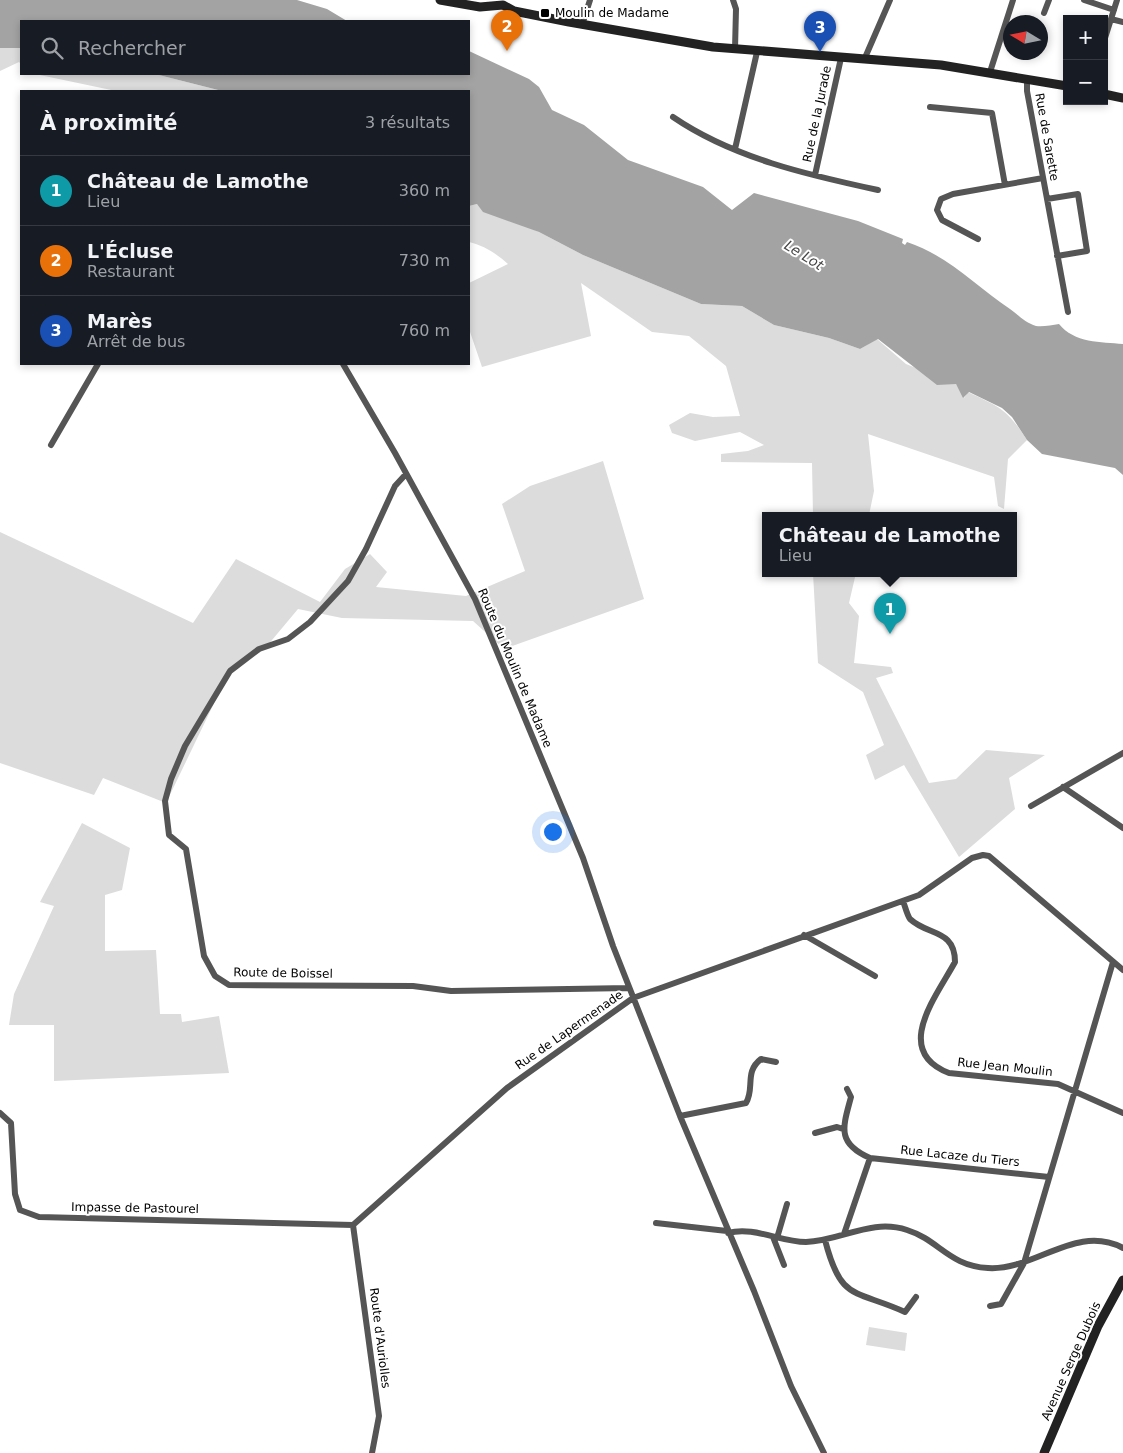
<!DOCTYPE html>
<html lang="fr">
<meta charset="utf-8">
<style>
:root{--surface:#171b24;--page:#242831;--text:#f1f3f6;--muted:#9ea1a6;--line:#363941;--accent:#1a73e8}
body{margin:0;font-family:"DejaVu Sans",sans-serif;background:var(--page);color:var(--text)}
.controls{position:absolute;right:15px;top:15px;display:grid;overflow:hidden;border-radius:0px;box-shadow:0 2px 8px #0003}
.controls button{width:45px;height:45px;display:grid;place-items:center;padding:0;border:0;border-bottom:1px solid var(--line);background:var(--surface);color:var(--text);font:25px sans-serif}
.compass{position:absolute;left:1003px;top:15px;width:45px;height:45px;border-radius:50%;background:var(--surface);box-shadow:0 2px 8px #0003;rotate:280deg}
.you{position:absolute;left:552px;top:831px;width:18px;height:18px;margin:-12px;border:4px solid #fff;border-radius:50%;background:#1a73e8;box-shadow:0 0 0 8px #1a73e833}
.badge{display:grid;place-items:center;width:32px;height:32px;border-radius:50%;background:var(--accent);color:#fff;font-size:16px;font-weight:700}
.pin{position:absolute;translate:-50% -41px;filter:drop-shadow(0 1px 2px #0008)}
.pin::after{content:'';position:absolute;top:26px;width:18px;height:15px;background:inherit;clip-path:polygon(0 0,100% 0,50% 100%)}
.popup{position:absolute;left:762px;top:512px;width:255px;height:65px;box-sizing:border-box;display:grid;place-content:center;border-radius:0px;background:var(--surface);filter:drop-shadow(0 1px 4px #0005);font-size:16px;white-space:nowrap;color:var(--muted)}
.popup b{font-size:19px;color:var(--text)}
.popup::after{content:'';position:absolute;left:50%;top:100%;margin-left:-10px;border:10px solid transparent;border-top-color:var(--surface)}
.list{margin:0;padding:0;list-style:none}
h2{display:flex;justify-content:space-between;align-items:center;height:65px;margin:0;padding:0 20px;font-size:21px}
h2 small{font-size:16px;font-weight:400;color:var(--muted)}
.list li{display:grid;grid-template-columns:32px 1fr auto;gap:15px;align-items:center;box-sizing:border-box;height:70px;padding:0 20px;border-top:1px solid var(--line)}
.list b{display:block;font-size:19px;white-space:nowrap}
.list p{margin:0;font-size:16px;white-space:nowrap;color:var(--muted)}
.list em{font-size:16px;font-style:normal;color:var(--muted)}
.icon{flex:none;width:28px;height:28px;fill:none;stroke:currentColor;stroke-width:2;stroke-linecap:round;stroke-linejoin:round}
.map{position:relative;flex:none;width:1123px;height:1453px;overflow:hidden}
.search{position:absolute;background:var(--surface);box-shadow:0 2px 8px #0003;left:20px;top:20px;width:450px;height:55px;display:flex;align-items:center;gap:12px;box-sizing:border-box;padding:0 18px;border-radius:0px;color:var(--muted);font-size:19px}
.panel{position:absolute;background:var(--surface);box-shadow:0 2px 8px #0003;left:20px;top:90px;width:450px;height:275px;border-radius:0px}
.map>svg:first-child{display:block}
.green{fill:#dcdcdc}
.water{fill:#a3a3a3}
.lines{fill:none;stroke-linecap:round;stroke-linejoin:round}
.street{stroke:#555;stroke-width:6}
.secondary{stroke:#222;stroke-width:9}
.poi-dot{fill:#000;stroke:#fff;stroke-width:2}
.labels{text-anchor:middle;stroke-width:4;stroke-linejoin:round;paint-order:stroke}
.poi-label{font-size:12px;fill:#000;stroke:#fff;text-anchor:start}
.street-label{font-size:12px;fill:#000;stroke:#fff}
.water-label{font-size:14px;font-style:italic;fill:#444;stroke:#fff}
</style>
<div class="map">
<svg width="1123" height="1453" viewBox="0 0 1123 1453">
<rect width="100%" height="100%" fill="#fff"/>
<path class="green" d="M0,48H21V64L19,62L0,71Z
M35,74H155L222,91H116Z
M477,204L539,232L583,255L701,304L742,306L774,325L829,338L860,349L877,339L906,364L956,384L964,398L968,392C1001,408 1006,408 1027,440L1008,459L1004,509L998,506L994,477L868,434L874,491L869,515H813L812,463L721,462V454L748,451L764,445L740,432L695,441L672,433L669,425L690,413L713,417L740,416L726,366L689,336L652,332L581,283L591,336L482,367L469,329V283L508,264C497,254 483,245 469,242V206Z
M603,461L644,599L504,649L473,621L342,618L298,609L267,646L232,666L166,803L103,778L94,795L0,763V532L193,623L236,559L320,602L345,569L370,554L387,572L376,587L466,596L525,571L502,504L530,486Z
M813,573H856L849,603L859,616L854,663L891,667L893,673L876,678L929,783L956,779L986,750L1045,755L1009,778L1015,809L959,857L904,765L875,780L866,755L884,745L863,692L818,663Z
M82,823L130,848L122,890L105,895V951L156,950L160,1014H181L182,1022L219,1016L229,1073L54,1081V1025H9L14,994L54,906L40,902Z
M869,1327L907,1333L905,1351L866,1345Z"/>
<path class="water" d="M0,0H297L327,9L347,21H21V48H0Z
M469,51L529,79L539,87L552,110L584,125L628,160L703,187L732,210L754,193L858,221L903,239L902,243L905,245L907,242C947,255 976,286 1010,309C1018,315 1026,323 1036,326C1043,327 1052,325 1059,324C1074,343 1101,342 1123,344V475L1115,468L1042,454L1027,440L1012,417L1002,408L969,392L963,398L956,384L937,385L878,339L860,349L829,338L774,325L742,306L701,304L583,255L539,232L483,212L477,204L469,206V91H222L155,74H469Z"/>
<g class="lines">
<path class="street" d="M733,0L736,9L735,49
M1084,0L1114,10
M1044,13L1049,0
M1111,19L1123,22
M582,25L590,0
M1104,41L1117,0
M864,60L890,0
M990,72L1013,0
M1027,79V91L1068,312
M930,107L992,113L1005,185
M673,117C733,158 808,175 878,190
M735,149L757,52
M815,175L841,58
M1047,199L1078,194L1087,251L1057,256
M978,239L942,220L937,210L941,199L953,194L1043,178
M343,364L395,453L475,599L583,858L613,946L680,1116L754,1291L791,1386L824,1453
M51,445L98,364
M406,474L395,486L366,549L348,581L310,622L288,639L259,649L230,671L185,746L171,779L165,801L169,835L186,849L204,956L215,976L229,985L413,986L451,991L629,988
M1063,787L1123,828
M1031,806L1123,753
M903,901C905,906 907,915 910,919C928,936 955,929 955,962C936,997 892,1051 949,1073L1058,1084L1123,1113
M804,935L875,976
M847,1089L851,1097C843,1127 836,1143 870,1158L1049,1177
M0,1113L11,1123L15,1194L20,1210L39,1217L353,1225
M680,1116L746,1103C755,1088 744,1072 761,1059L776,1062
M815,1133L837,1127L843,1129
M656,1223L727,1231
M353,1225L507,1088L633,998L919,895L972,858L983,855L989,856L1123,970
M353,1225L379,1416L372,1453
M728,1233C754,1226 780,1242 806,1242C841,1241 871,1218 907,1230C939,1240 949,1266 988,1268C1035,1271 1076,1223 1123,1248
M844,1234L870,1158
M773,1237L784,1265
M777,1238L787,1204
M825,1240C841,1302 854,1289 905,1312L916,1297
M990,1306L1001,1304L1024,1263L1113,962"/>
<path class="secondary" d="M440,0L480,7L503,5
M503,5L514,11L569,22L713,47L941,65L1067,86
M1104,94L1123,98
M1044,1453L1098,1326L1123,1280"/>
</g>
<rect class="poi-dot" x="540" y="8" width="10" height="10" rx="2.5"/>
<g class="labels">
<g class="poi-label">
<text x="555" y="17">Moulin de Madame</text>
</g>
<g class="street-label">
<text transform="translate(817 114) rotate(-78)" y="4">Rue de la Jurade</text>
<text transform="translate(1047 137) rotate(80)" y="4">Rue de Sarette</text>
<text transform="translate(515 668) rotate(67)" y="4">Route du Moulin de Madame</text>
<text transform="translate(283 973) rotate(1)" y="4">Route de Boissel</text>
<text transform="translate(569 1030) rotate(-35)" y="4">Rue de Lapermenade</text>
<text transform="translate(1005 1067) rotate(6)" y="4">Rue Jean Moulin</text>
<text transform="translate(960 1156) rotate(6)" y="4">Rue Lacaze du Tiers</text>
<text transform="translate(135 1208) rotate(1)" y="4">Impasse de Pastourel</text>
<text transform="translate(380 1338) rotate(83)" y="4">Route d'Auriolles</text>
<text transform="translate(1071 1361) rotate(-66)" y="4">Avenue Serge Dubois</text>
</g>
<g class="water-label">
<text transform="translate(804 255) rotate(32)" y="5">Le Lot</text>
</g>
</g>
</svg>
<div class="controls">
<button>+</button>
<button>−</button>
</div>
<svg class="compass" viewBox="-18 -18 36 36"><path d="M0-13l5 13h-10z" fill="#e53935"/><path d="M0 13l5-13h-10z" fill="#9ea1a6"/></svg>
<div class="you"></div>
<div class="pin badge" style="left:890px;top:634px;background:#0f9aa8">1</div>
<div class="popup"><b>Château de Lamothe</b>Lieu</div>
<div class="pin badge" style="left:507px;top:51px;background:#e8710a">2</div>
<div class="pin badge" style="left:820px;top:52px;background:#1a4fb4">3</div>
<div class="search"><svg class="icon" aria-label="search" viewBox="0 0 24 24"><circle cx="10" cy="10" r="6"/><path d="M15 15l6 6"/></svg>Rechercher</div>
<section class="panel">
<h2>À proximité<small>3 résultats</small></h2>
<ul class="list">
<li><span class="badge" style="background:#0f9aa8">1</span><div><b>Château de Lamothe</b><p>Lieu</p></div><em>360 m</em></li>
<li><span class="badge" style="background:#e8710a">2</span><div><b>L'Écluse</b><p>Restaurant</p></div><em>730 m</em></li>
<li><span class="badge" style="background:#1a4fb4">3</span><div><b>Marès</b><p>Arrêt de bus</p></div><em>760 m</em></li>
</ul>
</section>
</div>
